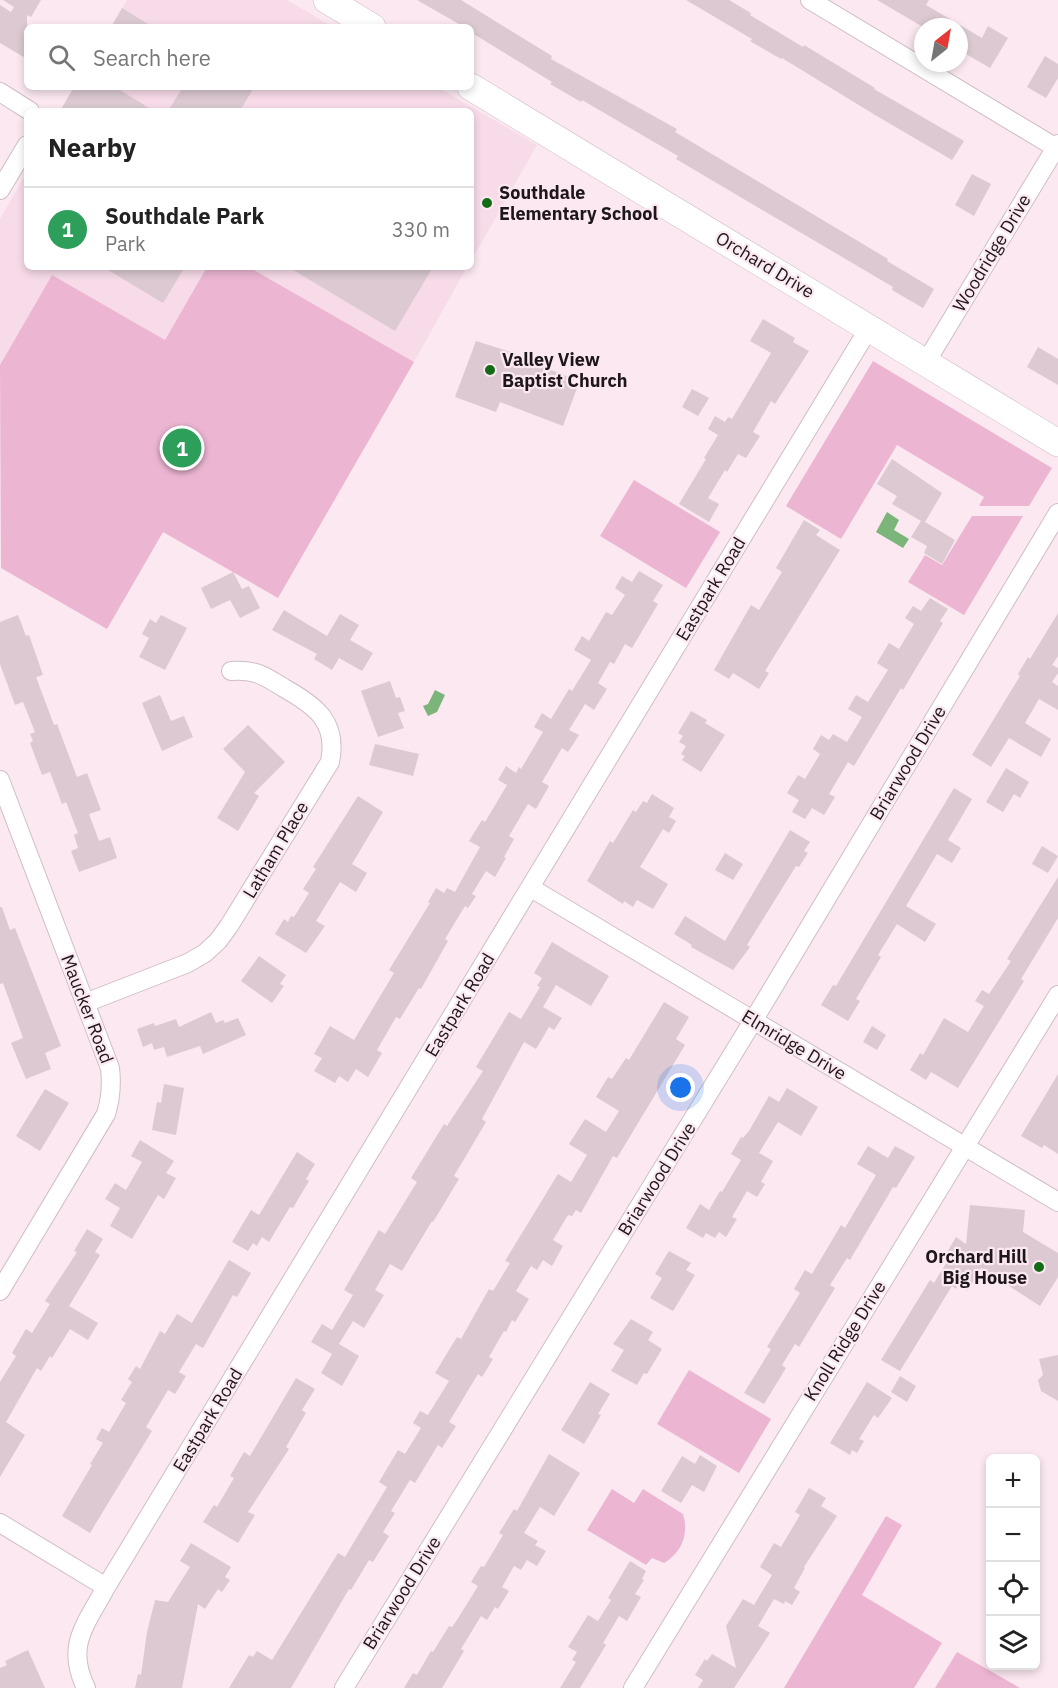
<!DOCTYPE html>
<meta charset="utf-8">
<style>
:root{--surface:#fff;--page:#f2f2f2;--text:#222;--muted:#767676;--line:#e0e0e0;--accent:#1a73e8}
body{margin:0;font-family:"IBM Plex Sans",sans-serif;background:var(--page);color:var(--text)}
.controls{position:absolute;right:18px;bottom:18px;display:grid;overflow:hidden;border-radius:9px;box-shadow:0 3px 9px #0003}
.controls button{width:54px;height:54px;display:grid;place-items:center;padding:0;border:0;border-bottom:2px solid var(--line);background:var(--surface);color:var(--text);font:30px sans-serif}
.compass{position:absolute;left:914px;top:18px;width:54px;height:54px;border-radius:50%;background:var(--surface);box-shadow:0 3px 9px #0003;rotate:31deg}
.you{position:absolute;left:681px;top:1088px;width:21px;height:21px;margin:-15px;border:4px solid #fff;border-radius:50%;background:#1a73e8;box-shadow:0 0 0 9px #1a73e833}
.badge{display:grid;place-items:center;width:39px;height:39px;border-radius:50%;background:var(--accent);color:#fff;font-size:20px;font-weight:700}
.pin{position:absolute;translate:-50% -50%;border:3px solid #fff;box-shadow:0 2px 6px #0006}
.list{margin:0;padding:0;list-style:none}
h2{display:flex;justify-content:space-between;align-items:center;height:78px;margin:0;padding:0 24px;font-size:26px}
h2 small{font-size:20px;font-weight:400;color:var(--muted)}
.list li{display:grid;grid-template-columns:39px 1fr auto;gap:18px;align-items:center;box-sizing:border-box;height:84px;padding:0 24px;border-top:2px solid var(--line)}
.list b{display:block;font-size:22px;white-space:nowrap}
.list p{margin:0;font-size:20px;white-space:nowrap;color:var(--muted)}
.list em{font-size:20px;font-style:normal;color:var(--muted)}
.icon{flex:none;width:33px;height:33px;fill:none;stroke:currentColor;stroke-width:2;stroke-linecap:round;stroke-linejoin:round}
.map{position:relative;flex:none;width:1058px;height:1688px;overflow:hidden}
.search{position:absolute;background:var(--surface);box-shadow:0 3px 9px #0003;left:24px;top:24px;width:450px;height:66px;display:flex;align-items:center;gap:15px;box-sizing:border-box;padding:0 21px;border-radius:9px;color:var(--muted);font-size:22px}
.panel{position:absolute;background:var(--surface);box-shadow:0 3px 9px #0003;left:24px;top:108px;width:450px;height:162px;border-radius:9px}
.map>svg:first-child{display:block}
.built{fill:#f7dbe8}
.green{fill:#ecb6d2}
.water{fill:#7cb579}
.building{fill:#dcc9d2}
.lines{fill:none;stroke-linecap:round;stroke-linejoin:round}
.street-casing{stroke:#d0bdc6;stroke-width:20}
.secondary-casing{stroke:#d0bdc6;stroke-width:28}
.street{stroke:#fff;stroke-width:18}
.secondary{stroke:#fff;stroke-width:27}
.poi-dot{fill:#136c15;stroke:#fbe8f1;stroke-width:2}
.labels{text-anchor:middle;stroke-width:4.5;stroke-linejoin:round;paint-order:stroke}
.poi-label{font-size:18px;font-weight:bold;fill:#1d161a;stroke:#fbe8f1;text-anchor:start}
.street-label{font-size:18px;fill:#1d161a;stroke:#fbe8f1}
</style>
<div class="map">
<svg width="1058" height="1688" viewBox="0 0 1058 1688">
<rect width="100%" height="100%" fill="#fbe8f1"/>
<path class="built" d="M127,0H287L333,27H111Z
M76,87H437L537,145L471,261V111H62Z
M27,172V267H207L165,340L52,275L0,365V219Z
M249,267H467L414,362Z"/>
<path class="green" d="M207,267H249L414,362L278,598L163,532L107,629L1,568L0,365L52,275L165,340Z
M873,361L1052,468L1029,506H979L984,497L897,445L841,539L786,506Z
M634,480L720,532L686,588L600,536Z
M972,516H1023L964,615L908,582L925,555L942,565Z
M689,1370L771,1419L739,1473L657,1424Z
M612,1489L634,1503L643,1489L683,1514C689,1534 682,1552 664,1563L652,1558L646,1565L587,1530Z
M886,1516L902,1525L862,1595L942,1643L914,1688H784Z
M957,1652L1020,1688H935Z"/>
<path class="water" d="M887,512L899,520L894,530L909,539L903,548L876,532Z
M435,690L445,695L437,712L428,716L423,706L428,704Z"/>
<path class="building" d="M3,0H41L31,17L27,15V59L0,43V5L11,12L14,7Z
M417,0H461L552,56L551,59L677,129L675,132L888,259L887,261L934,289L923,308L892,290L893,287L676,159L678,156L582,100L581,102L550,84L552,82L472,33L471,27H464Z
M686,0H729L751,13L750,15L803,47L804,45L875,88L874,89L964,141L952,160L875,115L782,58L781,59L750,41L752,39Z
M877,0H929L926,5L982,38L988,26L1008,38L990,68L959,50V27H923Z
M122,8L153,27H111Z
M1045,56L1058,64V78L1046,98L1027,87Z
M74,87H115L154,111H60Z
M183,87H254L240,111H168Z
M972,174L991,184L974,216L955,205Z
M103,267H185L163,303Z
M288,267H433L395,331Z
M763,319L795,338L793,342L809,351L775,404L771,401L753,432L760,436L746,458L738,454L727,472L725,470L708,498L719,504L709,522L679,504L706,459L704,458L718,435L708,429L715,416L725,422L728,417L732,419L771,353L750,341Z
M476,341L517,354L516,356L574,379L571,386L577,388L563,426L500,402L496,412L455,397Z
M1038,347L1058,359V385L1027,367Z
M692,389L709,398L698,416L682,407Z
M892,459L942,493L925,522L955,540L942,564L924,553L927,546L911,537L921,521L892,504L897,496L877,484Z
M804,520L820,530L816,535L840,550L765,671L769,673L759,689L733,673L729,679L714,670L751,605L759,610L782,572L776,568Z
M639,571L663,585L653,601L658,604L632,648L625,644L614,664L610,662L598,683L607,689L594,710L585,704L569,730L579,735L568,752L562,748L542,782L549,786L536,809L528,804L509,836L514,839L504,857L506,858L495,877L486,871L472,894L476,896L468,908L465,906L445,939L448,941L421,989L419,988L400,1019L396,1017L377,1050L382,1053L368,1077L356,1069L348,1082L339,1076L335,1083L314,1071L322,1058L314,1054L330,1026L354,1040L394,973L389,970L430,903L428,902L436,888L444,893L447,888L455,892L480,847L469,841L482,820L485,822L507,785L498,780L506,766L516,773L519,767L521,769L543,732L534,727L542,713L551,719L569,689L572,691L591,660L574,650L582,636L589,641L606,612L612,615L625,595L615,588L622,576L632,582Z
M233,572L242,589L249,586L260,608L240,618L230,600L211,609L201,588Z
M930,598L948,609L940,621L943,623L903,690L901,688L854,766L848,762L829,794L835,797L824,815L812,808L805,819L792,812L799,800L787,793L798,775L805,779L820,754L813,749L821,735L829,740L833,734L847,742L862,717L848,709L856,695L868,702L888,670L877,663L889,643L899,649L914,624L905,618L913,606L921,611Z
M284,610L327,636L340,614L359,625L350,640L373,653L362,671L339,658L332,670L314,659L317,654L272,630Z
M1058,613V656L1052,665L1058,668V673L1052,682L1058,686V710L1039,699L1025,723L1051,739L1041,757L1009,738L991,767L972,755L1020,676L1018,674L1028,657L1030,659Z
M18,615L26,636L29,635L43,675L36,677L54,725L57,724L77,777L87,773L101,810L89,814L99,841L110,837L117,858L79,872L71,851L78,848L74,835L78,833L66,802L62,804L50,772L42,775L30,743L33,741L30,734L35,732L23,702L15,705L0,664V622Z
M161,615L187,628L165,670L139,657L149,638L142,634L150,619L156,623Z
M390,681L396,698L400,697L405,711L398,713L404,728L378,737L361,691Z
M160,695L171,721L184,716L193,737L162,751L142,703Z
M691,711L707,720L705,723L725,735L701,772L682,760L685,756L681,754L686,746L679,742L683,736L678,733Z
M248,725L285,762L254,793L259,796L238,831L217,818L245,772L223,749Z
M375,744L419,754L413,776L369,765Z
M1006,768L1029,782L1020,798L1014,794L1003,812L986,802Z
M954,788L972,799L948,840L961,848L952,863L937,854L906,906L936,924L925,942L897,924L878,955L881,957L856,999L860,1001L848,1021L821,1005L833,985L836,986Z
M652,794L674,808L669,817L676,821L669,833L663,829L640,867L668,884L653,909L637,900L633,907L624,901L623,904L587,881L610,841L613,843L633,810L636,812L643,801L647,803Z
M358,796L383,812L352,864L367,873L356,892L340,882L316,921L325,926L306,953L275,934L284,919L288,922L291,916L294,917L309,893L303,889L316,869L313,867Z
M790,830L810,842L804,851L808,853L799,867L796,866L747,945L750,947L733,970L691,947L692,945L674,934L685,916L725,941Z
M1042,846L1058,856L1048,873L1032,864Z
M725,853L743,864L733,880L715,870Z
M1058,877V918L1021,979L1024,981L958,1088L931,1072L926,1080L910,1070L920,1053L923,1055L944,1018L968,1032L984,1006L975,1001L982,990L989,994L1011,961L1007,959Z
M0,907H2L10,930L15,928L61,1046L45,1053L51,1069L26,1079L11,1043L23,1038L3,983L0,984Z
M552,942L609,976L591,1006L556,985L543,1007L562,1018L554,1030L549,1027L536,1049L524,1042L482,1119L486,1122L454,1176L459,1179L433,1222L432,1221L402,1271L390,1264L375,1290L384,1295L364,1328L353,1321L339,1344L359,1356L342,1386L321,1373L332,1354L311,1342L322,1324L332,1330L353,1295L344,1290L379,1230L385,1234L417,1182L411,1178L444,1124L447,1126L483,1071L476,1067L509,1012L521,1019L540,987L537,986L542,978L534,973Z
M259,956L286,975L280,984L284,986L272,1003L241,981Z
M664,1002L689,1017L676,1039L685,1045L617,1158L613,1156L581,1213L576,1210L572,1216L568,1215L553,1240L563,1246L552,1266L543,1260L537,1270L531,1266L516,1291L529,1299L515,1322L512,1320L506,1332L504,1331L489,1357L493,1359L482,1377L478,1374L449,1422L456,1426L442,1448L438,1445L415,1483L410,1480L391,1511L395,1513L383,1532L389,1536L373,1562L369,1560L351,1590L349,1589L291,1688H229L249,1655L253,1657L257,1651L272,1660L338,1553L345,1557L387,1487L379,1482L398,1450L405,1454L421,1428L413,1423L420,1411L428,1415L449,1381L435,1373L457,1337L461,1339L489,1289L493,1291L510,1263L505,1261L558,1174L571,1182L587,1155L569,1144L585,1119L606,1132L619,1111L596,1097L608,1077L612,1079L626,1058L629,1060Z
M211,1012L216,1023L223,1020L225,1023L238,1018L246,1035L203,1054L200,1046L167,1057L164,1047L154,1050L152,1043L143,1047L137,1029L154,1023L155,1026L176,1019L179,1027Z
M872,1026L886,1035L877,1050L863,1042Z
M1058,1074V1154L1044,1145L1042,1148L1021,1136Z
M164,1084L184,1088L176,1135L152,1130L157,1102L161,1103Z
M787,1088L818,1107L801,1136L778,1122L759,1153L773,1161L761,1182L765,1184L757,1197L747,1191L732,1217L737,1219L726,1237L719,1232L715,1238L706,1233L703,1238L686,1228L700,1204L709,1210L720,1191L722,1192L741,1160L731,1154L741,1137L743,1138L749,1131L769,1096L779,1102Z
M45,1089L69,1103L40,1151L16,1136Z
M140,1140L174,1161L166,1173L176,1178L164,1199L158,1195L132,1239L110,1226L120,1208L105,1199L115,1183L126,1190L142,1162L131,1156Z
M868,1146L888,1158L895,1146L915,1157L896,1188L893,1187L850,1260L847,1258L830,1285L835,1288L799,1347L795,1344L782,1365L786,1368L764,1404L744,1393L771,1349L767,1347L800,1293L794,1289L805,1270L812,1274L841,1225L845,1228L876,1175L857,1164Z
M297,1152L315,1164L306,1179L309,1181L293,1208L290,1207L269,1242L262,1237L257,1246L253,1243L248,1251L232,1242L251,1210L259,1215Z
M970,1205L1025,1210L1023,1232L1058,1253V1277L1040,1306L981,1268L968,1291L958,1285L956,1289L952,1286L900,1371L881,1360L930,1280L934,1283L947,1262L943,1259L956,1237L966,1244Z
M87,1229L103,1239L95,1252L100,1255L69,1306L98,1323L88,1340L70,1329L52,1358L50,1356L41,1371L37,1368L6,1422L25,1435L0,1477V1382L16,1356L12,1353L26,1329L32,1333L50,1304L45,1301L77,1252L74,1251Z
M669,1251L691,1263L686,1270L695,1275L673,1311L650,1298L662,1278L655,1274Z
M229,1260L251,1273L237,1297L233,1295L203,1348L196,1344L179,1372L186,1376L175,1394L168,1390L146,1427L152,1431L90,1533L62,1516L92,1465L90,1464L103,1443L96,1439L102,1428L109,1432L126,1403L121,1400L132,1382L128,1379L136,1366L140,1369L160,1331L165,1334L177,1314L192,1323Z
M631,1319L653,1332L648,1340L662,1349L647,1374L644,1373L637,1385L611,1371L624,1350L613,1344Z
M1058,1355V1401L1041,1391L1038,1380L1043,1375L1039,1359Z
M900,1376L916,1386L907,1402L891,1392Z
M296,1378L315,1389L302,1410L306,1413L286,1447L289,1449L248,1512L255,1515L238,1543L203,1522L214,1505L217,1507L234,1478L230,1476L244,1452L250,1456Z
M590,1382L610,1394L598,1414L601,1415L584,1444L561,1430Z
M867,1382L892,1398L878,1418L874,1415L859,1439L864,1441L857,1453L852,1450L850,1455L830,1443Z
M549,1454L580,1473L554,1516L540,1507L524,1533L538,1541L535,1545L546,1551L537,1566L527,1560L521,1570L514,1566L502,1587L509,1591L498,1609L495,1607L487,1620L481,1616L461,1649L464,1651L442,1688H404L413,1673L417,1675L431,1651L433,1652L449,1626L452,1627L457,1620L478,1586L471,1582L481,1566L484,1567L503,1535L499,1533L514,1509L517,1511Z
M700,1455L717,1466L704,1492L692,1485L681,1503L661,1491L682,1456L695,1464Z
M809,1488L826,1498L821,1506L837,1516L804,1567L805,1568L794,1588L800,1592L792,1605L785,1601L784,1604L774,1599L758,1626L770,1633L734,1688H698L703,1680L695,1675L705,1659L707,1661L712,1654L736,1668L726,1626L743,1599L754,1605L772,1575L760,1567L774,1543L781,1547L800,1515L795,1512Z
M191,1543L231,1567L225,1577L230,1580L222,1592L218,1589L205,1609L198,1604L182,1688H135L138,1674L141,1675L147,1632L155,1600L168,1602L190,1567L180,1561Z
M630,1561L646,1571L642,1579L644,1580L635,1594L641,1597L627,1621L619,1616L603,1643L606,1645L580,1688H560L576,1662L572,1660L577,1652L568,1647L588,1615L598,1621L611,1600L608,1598Z
M28,1650L45,1688H0V1668L7,1665L5,1661Z"/>
<g class="lines">
<defs>
<path id="street" d="M810,0L1058,149
M0,92L30,111
M0,190L27,145
M926,362L1058,144
M0,780L110,1068C112,1085 111,1098 106,1114L0,1291
M531,888L1058,1202
M85,1003L188,963L205,953L218,941L229,926L330,762C338,722 316,706 284,688C265,676 255,669 231,671
M0,1523L106,1587
M86,1688C65,1645 86,1625 106,1587L869,328
M344,1688L753,1021L1058,513
M633,1688L1058,995"/>
<path id="secondary" d="M327,0L372,27
M471,87L1058,443"/>
</defs>
<use href="#street" class="street-casing"/>
<use href="#secondary" class="secondary-casing"/>
<use href="#street" class="street"/>
<use href="#secondary" class="secondary"/>
</g>
<g class="poi-dot">
<circle cx="487" cy="203" r="6"/>
<circle cx="490" cy="370" r="6"/>
<circle cx="1039" cy="1267" r="6"/>
</g>
<g class="labels">
<g class="poi-label">
<text x="499" y="199">Southdale<tspan x="499" dy="21">Elementary School</tspan></text>
<text x="502" y="366">Valley View<tspan x="502" dy="21">Baptist Church</tspan></text>
<text x="1027" y="1263" text-anchor="end">Orchard Hill<tspan x="1027" dy="21">Big House</tspan></text>
</g>
<g class="street-label">
<text transform="translate(992 253) rotate(-59)" y="6">Woodridge Drive</text>
<text transform="translate(765 265) rotate(31)" y="6">Orchard Drive</text>
<text transform="translate(711 589) rotate(-59)" y="6">Eastpark Road</text>
<text transform="translate(908 763) rotate(-59)" y="6">Briarwood Drive</text>
<text transform="translate(276 850) rotate(-59)" y="6">Latham Place</text>
<text transform="translate(460 1005) rotate(-59)" y="6">Eastpark Road</text>
<text transform="translate(87 1009) rotate(69)" y="6">Maucker Road</text>
<text transform="translate(794 1045) rotate(31)" y="6">Elmridge Drive</text>
<text transform="translate(657 1179) rotate(-58)" y="6">Briarwood Drive</text>
<text transform="translate(845 1341) rotate(-58)" y="6">Knoll Ridge Drive</text>
<text transform="translate(208 1420) rotate(-59)" y="6">Eastpark Road</text>
<text transform="translate(402 1593) rotate(-58)" y="6">Briarwood Drive</text>
</g>
</g>
</svg>
<div class="controls">
<button>+</button>
<button>−</button>
<button><svg class="icon" aria-label="locate" viewBox="0 0 24 24"><circle cx="12" cy="12" r="6"/><path d="M12 2v4M12 18v4M2 12h4M18 12h4"/></svg></button>
<button><svg class="icon" aria-label="layers" viewBox="0 0 24 24"><path d="M12 4l9 5-9 5-9-5zM3 14l9 5 9-5"/></svg></button>
</div>
<svg class="compass" viewBox="-18 -18 36 36"><path d="M0-13l5 13h-10z" fill="#e53935"/><path d="M0 13l5-13h-10z" fill="#767676"/></svg>
<div class="you"></div>
<div class="pin badge" style="left:182px;top:448px;background:#2e9e5b">1</div>
<div class="search"><svg class="icon" aria-label="search" viewBox="0 0 24 24"><circle cx="10" cy="10" r="6"/><path d="M15 15l6 6"/></svg>Search here</div>
<section class="panel">
<h2>Nearby<small></small></h2>
<ul class="list">
<li><span class="badge" style="background:#2e9e5b">1</span><div><b>Southdale Park</b><p>Park</p></div><em>330 m</em></li>
</ul>
</section>
</div>
